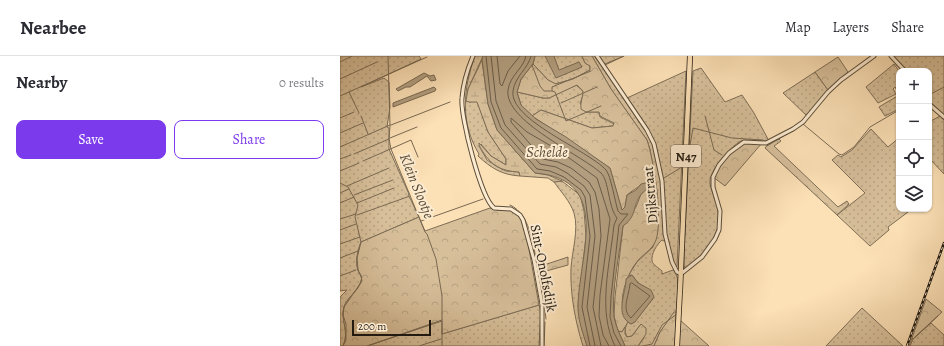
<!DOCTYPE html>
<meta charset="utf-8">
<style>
:root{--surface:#fff;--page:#f7f7f7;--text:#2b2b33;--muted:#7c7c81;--line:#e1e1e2;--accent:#7c3aed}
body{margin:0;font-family:Alegreya,serif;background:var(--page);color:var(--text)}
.controls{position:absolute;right:12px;top:12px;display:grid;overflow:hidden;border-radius:8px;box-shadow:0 1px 3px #0004}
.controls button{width:36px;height:36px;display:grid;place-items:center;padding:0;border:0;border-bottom:1px solid var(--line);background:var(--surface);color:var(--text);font:20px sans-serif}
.scale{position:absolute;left:12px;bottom:10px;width:79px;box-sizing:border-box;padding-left:4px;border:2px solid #231b11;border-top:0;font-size:11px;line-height:14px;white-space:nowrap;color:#231b11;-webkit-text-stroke:3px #fdebd0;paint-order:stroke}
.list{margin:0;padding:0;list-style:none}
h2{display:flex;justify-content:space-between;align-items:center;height:52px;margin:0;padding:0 16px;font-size:17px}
h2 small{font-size:13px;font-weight:400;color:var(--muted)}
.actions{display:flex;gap:8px;padding:12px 16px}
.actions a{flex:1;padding:9px 0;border:1px solid var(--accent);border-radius:8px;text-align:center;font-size:14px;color:var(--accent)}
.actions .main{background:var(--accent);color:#fff}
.icon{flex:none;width:22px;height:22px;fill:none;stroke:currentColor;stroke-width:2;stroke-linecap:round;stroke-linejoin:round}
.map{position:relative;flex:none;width:604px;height:290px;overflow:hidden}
header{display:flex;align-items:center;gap:24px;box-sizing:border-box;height:56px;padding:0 20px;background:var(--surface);border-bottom:1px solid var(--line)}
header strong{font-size:19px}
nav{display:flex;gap:22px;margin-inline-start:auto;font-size:14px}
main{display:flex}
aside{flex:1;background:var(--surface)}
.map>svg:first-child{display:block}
.green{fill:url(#green-dots);stroke:#7d6d56}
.forest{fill:url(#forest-crowns);stroke:#7d6d56}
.wetland{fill:url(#wetland-marsh);stroke:#7d6d56}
.water{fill:#b29d7e;stroke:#796952}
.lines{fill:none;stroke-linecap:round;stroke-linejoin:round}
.shore{stroke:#6a5c48;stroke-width:1}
.stream{stroke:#796952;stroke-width:1}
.street-casing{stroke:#594c3a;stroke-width:5}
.primary-casing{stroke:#231b11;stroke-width:6}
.street{stroke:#fdebd0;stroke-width:3}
.primary{stroke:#fce0b6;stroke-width:4.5}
.rail-casing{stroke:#231b11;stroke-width:2.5}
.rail{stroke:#fdebd0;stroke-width:1;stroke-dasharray:3;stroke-linecap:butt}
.labels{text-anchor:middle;stroke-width:4;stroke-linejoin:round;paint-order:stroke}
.shield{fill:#fdebd0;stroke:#64594a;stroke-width:1}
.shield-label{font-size:13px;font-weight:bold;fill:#231b11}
.street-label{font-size:14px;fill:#231b11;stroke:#fdebd0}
.water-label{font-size:15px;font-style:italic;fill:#5c4f3d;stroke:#fdebd0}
</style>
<header>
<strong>Nearbee</strong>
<nav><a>Map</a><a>Layers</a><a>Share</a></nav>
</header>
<main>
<aside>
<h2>Nearby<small>0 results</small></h2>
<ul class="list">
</ul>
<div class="actions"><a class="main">Save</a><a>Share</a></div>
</aside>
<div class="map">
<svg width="604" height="290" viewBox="0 0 604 290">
<defs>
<pattern id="green-dots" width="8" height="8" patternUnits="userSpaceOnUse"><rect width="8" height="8" fill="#d7bf9a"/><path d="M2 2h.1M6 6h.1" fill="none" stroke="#b8a484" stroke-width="1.8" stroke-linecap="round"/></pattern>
<pattern id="forest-crowns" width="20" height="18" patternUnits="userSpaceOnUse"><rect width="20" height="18" fill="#d7bf9a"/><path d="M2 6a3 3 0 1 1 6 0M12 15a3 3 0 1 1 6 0" fill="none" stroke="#b8a484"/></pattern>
<pattern id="wetland-marsh" width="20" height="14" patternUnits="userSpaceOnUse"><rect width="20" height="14" fill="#d7bf9a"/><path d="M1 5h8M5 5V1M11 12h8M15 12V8" fill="none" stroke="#b8a484"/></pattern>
</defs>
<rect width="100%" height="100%" fill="#fce0b6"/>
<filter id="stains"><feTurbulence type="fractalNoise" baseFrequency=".005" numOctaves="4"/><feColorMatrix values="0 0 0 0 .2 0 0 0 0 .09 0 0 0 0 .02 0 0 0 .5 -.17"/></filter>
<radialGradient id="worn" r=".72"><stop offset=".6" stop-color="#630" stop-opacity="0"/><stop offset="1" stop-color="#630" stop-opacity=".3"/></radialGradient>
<path class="green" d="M0,0H79L81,3L21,31L44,22L49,26L50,51L47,71L49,72V93L69,138L68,140L70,142L79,161L21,186C18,194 15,205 18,214C19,218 23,220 21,225C19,235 7,241 4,251C0,263 10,276 3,290H0V241L7,234L0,235Z
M135,0H143L128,33L129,46L137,45L148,76L166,103V109L151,100L141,88L139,90L147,104L156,110L166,115L179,116L180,120C162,119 151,112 138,100L139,98C120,67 123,33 135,0Z
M195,0H242L245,7L250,10V14L233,23L215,28L208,24L193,8Z
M252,0H284L265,9L287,42L346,15L337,211L334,210L326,186L322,184C317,188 311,198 312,205C313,209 319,212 322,215V218L333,214C342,222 337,245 336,256L334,257L320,276L314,290H298L304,282L301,268L292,280L287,281C284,276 285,271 288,266L291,268C297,265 307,249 313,243L305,231L298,227L292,219L288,220L297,206L313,191L316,182L317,135L310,93L307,84L271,33Z
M553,0H604V59L589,45V15H567Z
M554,8L559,15V38L555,31L553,33L556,38L538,47L526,31Z
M361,12L385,46L402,39L414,57L429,85H401C390,91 368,115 370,128C372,137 377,146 378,155C383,179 363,199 345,213L344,209V197L353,15Z
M475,16L488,34L467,60L443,37Z
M236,29L243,35V40L240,47L246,56H259L260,61L274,68L273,70L252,72L201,54L192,60L181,49L177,36L203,42H209Z
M559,39V53L545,60L539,51Z
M600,60L604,64V118L589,102V66Z
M531,73L548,91L559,82V153H572L548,171L549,174L530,190L497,159L525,137L492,104L498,99L501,101L512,94Z
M222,125L240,139L244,155L246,180L238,250L247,290H243C235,265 230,237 231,212C232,195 239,174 234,157C230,145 221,136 214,126Z
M199,249L201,256L199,290H27L103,264L102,278Z
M522,252L563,290H486Z
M591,267L604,279V290H569L572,282L573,283Z"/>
<path class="forest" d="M242,0H252L271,33L307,84C314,105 323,162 316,184C312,195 302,198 296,207C285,222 276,249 288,266L282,276L278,275L274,260L275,241L283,170L296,151L301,138L311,128L310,126C302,128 293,134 287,139L285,151L282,155L270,112L192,60L201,54L252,72L273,70L274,67L260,60L259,56H246L241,53C240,46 243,42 243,35L237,29L209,42H203L177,36L181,23L193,8L208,24L216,28L233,23L250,14V10L245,7Z
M498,1L508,16L488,34L475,16Z
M439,83L441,85L434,90L498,151L507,145L509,148L497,159L425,92L429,87Z
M401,87H422L385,130L373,121L379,109Z
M150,152L157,154L169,153L181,162L187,182L199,249L102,278V265L27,290H3C10,276 0,263 4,251C7,241 19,235 21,225C23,220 19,218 18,214C15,205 18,194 21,186L79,161L85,175Z
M228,201V209L199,217L198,211Z
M586,243L602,256L573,283L572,282Z
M334,256H336V290H314L320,276Z
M340,264L369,290H339Z"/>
<path class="wetland" d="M142,4L148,48L157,74L195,117L208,119L222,125L214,126L208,122L180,120L179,116C161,115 152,110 143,96C141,92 139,91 139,87L151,100L166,109V103L148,76L137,46H129L126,45L128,33Z
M301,268L306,272V278L298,290H285L278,275L282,276L285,271V278L287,281L292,280Z"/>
<path class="water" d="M143,0H195L193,8L181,23L177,36L181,49L196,63L226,81L270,112L282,154L285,151L287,139L296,134L301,128L310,126V131C307,134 302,136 300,140C292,152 297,160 283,170C280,195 271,237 274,261C276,272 281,280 285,290H247C243,278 238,264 238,251C238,202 274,123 195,117L157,74L148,48L142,4Z
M205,0H214L219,14L239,6L242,11L216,22Z
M84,17L90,20L94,19L96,24L91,25L87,20L70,31H66L58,35L56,33Z
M94,31L96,33L95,35L53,51V47Z
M292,219L298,227L311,234L314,241L295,266L291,268C274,259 286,237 286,223Z"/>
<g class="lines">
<path class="shore" d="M146,0L151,46L161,72L197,113L210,115L224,121L241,134L245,141L250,180L242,251L250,290
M151,0L156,45L165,69L200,108L216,111L227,117L244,130L250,139L255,180L247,251L255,290
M157,0L160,28L162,30L168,15L180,0
M186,0C184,12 170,19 168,34C164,65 240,98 261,117C269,124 268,151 277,162L274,169C270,208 257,255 275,290
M191,0C188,13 175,20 173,35C169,64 248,94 266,114C271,120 275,146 278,155L281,158H288L279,169L271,241L270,261L274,277L281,290
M292,227L310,240L291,262C281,254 289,240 290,228Z
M261,290L253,251L261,180L259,153L255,136L249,126L231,112L218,106L203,103L171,66V62L187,76L218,94L257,122L270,163L260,239L259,260L263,279L269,290"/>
<path class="stream" d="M48,0L50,70L49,83L51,93L85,176L87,178L96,203L102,240V290
M0,6L12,0
M265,8L284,0
M192,9L200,30L204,35H211
M0,23L37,6
M212,35L215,36L226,65L261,50
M212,35V31L251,15
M9,36L19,57
M589,39L604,31
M0,40L87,1
M221,47L257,31
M21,60L28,78
M365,60L374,94L382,99
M0,62L14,56
M51,69L110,46
M0,77L23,67
M50,82L77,71
M427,90L463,68L499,98L502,99L514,91L530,71L559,54
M0,91L50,69
M14,98L49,83
M0,103L11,99
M23,105L71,84L78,101
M348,107L355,103L350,89L353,72L392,82L423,84
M0,115L19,107
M324,122L342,111
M0,127L8,131L18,149L15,161L21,186L17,202L18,214L21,220L22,225L4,251L3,259L6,268V284L3,290
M7,130L49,112
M0,137L9,133
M14,139L53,124
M0,147L14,141
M17,147L54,132
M170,149C192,158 195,198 198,219
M17,159L70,140
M0,163L16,158
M81,165L143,143
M0,174L16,168
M0,188L20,181
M0,202L18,195
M0,220L16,214
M200,226L203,241
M204,246L206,263
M27,290L102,264
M79,290L101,283
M204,290L205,266
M303,290L312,288L322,269L337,258
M570,290L573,283L598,260"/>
<defs>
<path id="street" d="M133,0C128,12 123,29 122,42C120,60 141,142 154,152L171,153L180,159L183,164L194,204L202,248V290
M257,0L307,74L314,88L322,125L325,178L332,206L337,216L339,217
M551,0L565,15
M589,48L604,61
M342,217L362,201L375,183L379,174L380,155L373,131V121L379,109L389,97L404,86L426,87L453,73L463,66L488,36L501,24L534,0"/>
<path id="primary" d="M340,235L350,0
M337,290L340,233"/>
</defs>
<use href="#street" class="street-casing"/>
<use href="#primary" class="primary-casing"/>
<use href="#street" class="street"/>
<use href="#primary" class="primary"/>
<defs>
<path id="rail" d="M567,290L604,187"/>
</defs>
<use href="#rail" class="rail-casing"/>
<use href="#rail" class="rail"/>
</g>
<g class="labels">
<rect class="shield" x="331" y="89" width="30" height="22" rx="3"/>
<g class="shield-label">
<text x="346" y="105">N47</text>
</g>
<g class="street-label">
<text transform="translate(310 139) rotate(-95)" y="5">Dijkstraat</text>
<text transform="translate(204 212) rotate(79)" y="5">Sint-Onolfsdijk</text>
</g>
<g class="water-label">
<text x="207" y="101">Schelde</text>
<text transform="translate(77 130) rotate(68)" y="5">Klein Slootje</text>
</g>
</g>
<rect width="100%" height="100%" filter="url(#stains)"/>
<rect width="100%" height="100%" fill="url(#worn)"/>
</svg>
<div class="controls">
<button>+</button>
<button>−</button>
<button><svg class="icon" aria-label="locate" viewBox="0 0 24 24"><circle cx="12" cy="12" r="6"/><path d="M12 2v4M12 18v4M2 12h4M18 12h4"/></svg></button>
<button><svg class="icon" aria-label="layers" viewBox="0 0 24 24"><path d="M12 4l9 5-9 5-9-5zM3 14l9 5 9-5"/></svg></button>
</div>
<div class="scale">200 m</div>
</div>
</main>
